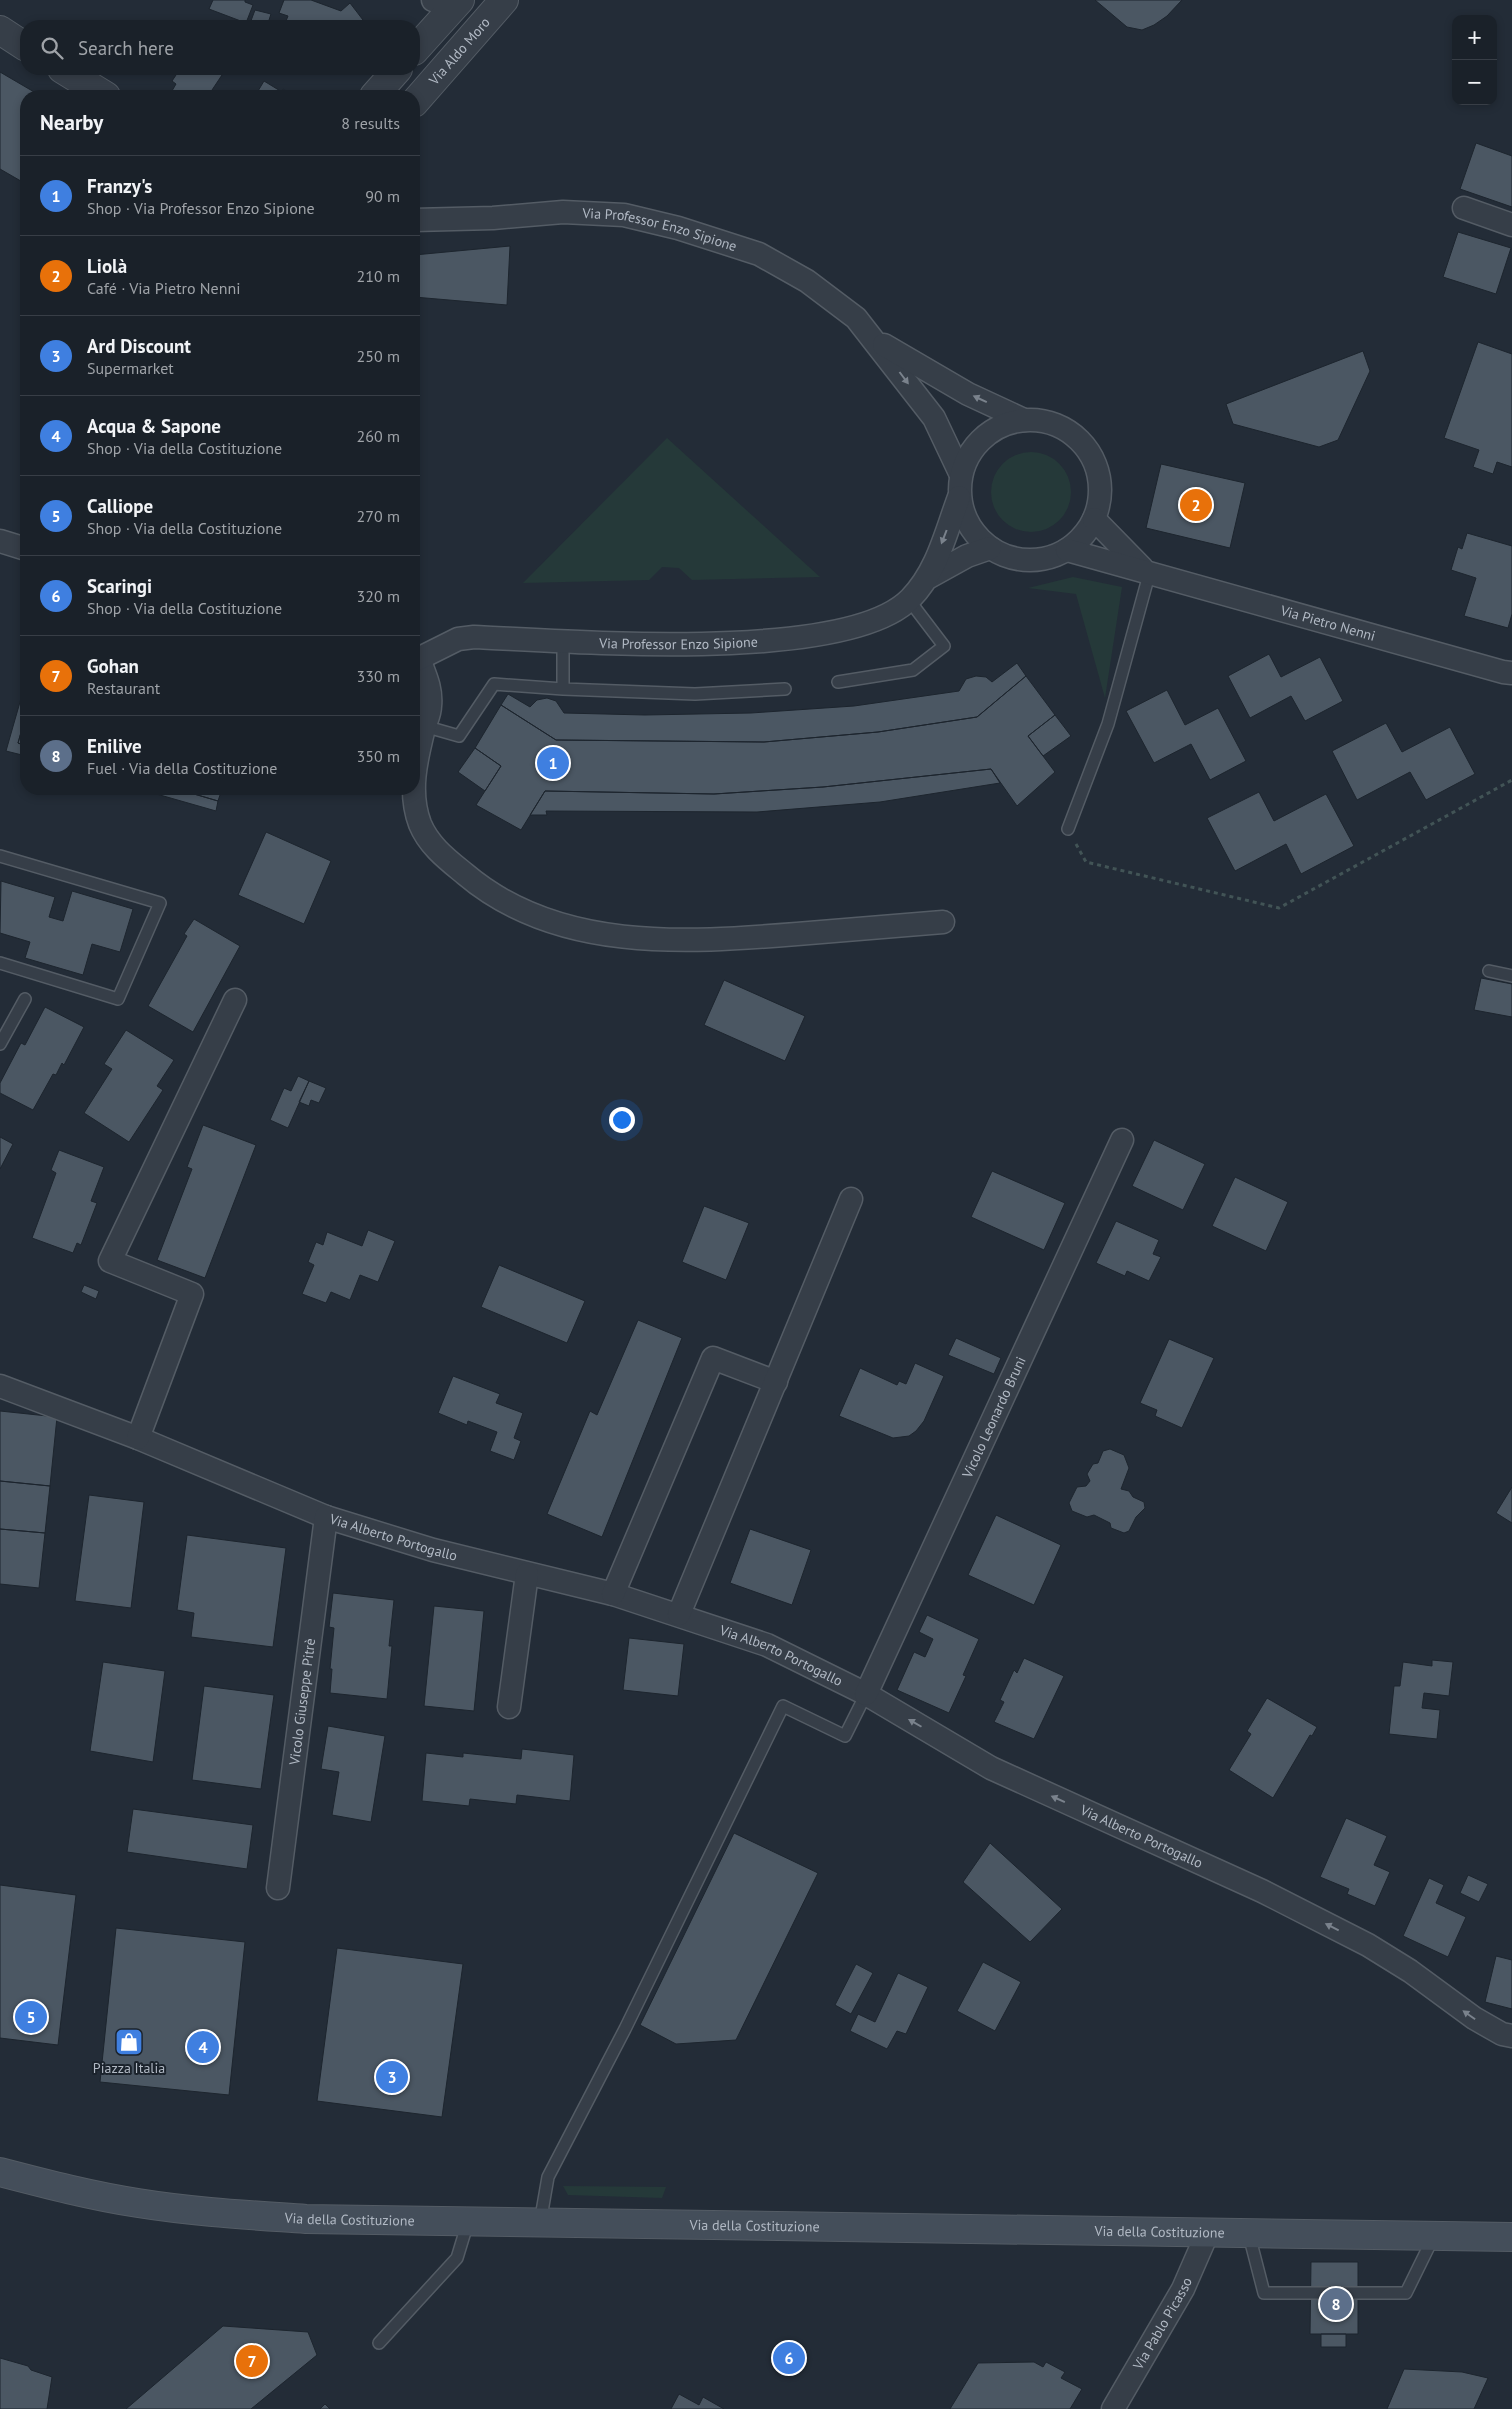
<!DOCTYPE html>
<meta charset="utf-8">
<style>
:root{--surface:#1a2129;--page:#272e35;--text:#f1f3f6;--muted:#9fa3a8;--line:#383e46;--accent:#b45309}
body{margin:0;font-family:"PT Sans",sans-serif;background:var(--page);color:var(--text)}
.controls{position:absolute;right:15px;top:15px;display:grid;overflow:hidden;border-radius:10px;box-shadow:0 2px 8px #0003}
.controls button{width:45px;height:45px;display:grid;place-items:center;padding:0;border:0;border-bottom:1px solid var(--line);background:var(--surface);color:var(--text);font:25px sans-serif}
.you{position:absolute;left:621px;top:1119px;width:18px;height:18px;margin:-12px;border:4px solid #fff;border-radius:50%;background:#1a73e8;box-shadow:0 0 0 8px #1a73e833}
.badge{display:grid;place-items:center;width:32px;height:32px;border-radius:50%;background:var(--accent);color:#fff;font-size:16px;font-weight:700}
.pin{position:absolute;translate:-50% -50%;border:2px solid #fff;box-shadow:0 1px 5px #0006}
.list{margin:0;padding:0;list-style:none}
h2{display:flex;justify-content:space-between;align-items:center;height:65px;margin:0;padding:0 20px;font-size:21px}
h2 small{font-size:16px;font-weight:400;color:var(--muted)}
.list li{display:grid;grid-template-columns:32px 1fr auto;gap:15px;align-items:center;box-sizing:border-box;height:80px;padding:0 20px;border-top:1px solid var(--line)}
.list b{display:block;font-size:19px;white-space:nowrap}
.list p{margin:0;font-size:16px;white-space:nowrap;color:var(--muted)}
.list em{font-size:16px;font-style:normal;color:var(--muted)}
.icon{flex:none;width:28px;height:28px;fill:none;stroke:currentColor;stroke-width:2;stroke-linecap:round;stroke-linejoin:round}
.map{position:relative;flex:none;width:1512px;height:2409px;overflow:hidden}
.search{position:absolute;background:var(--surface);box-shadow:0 2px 8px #0003;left:20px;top:20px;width:400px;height:55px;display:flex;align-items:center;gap:12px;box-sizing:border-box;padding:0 18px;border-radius:20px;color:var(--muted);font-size:19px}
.panel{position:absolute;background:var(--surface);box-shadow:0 2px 8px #0003;left:20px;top:90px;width:400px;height:705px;border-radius:20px}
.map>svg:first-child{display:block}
.green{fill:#253939}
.building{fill:#4b5763;stroke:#1d252e}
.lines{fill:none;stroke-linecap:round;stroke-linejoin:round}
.service-casing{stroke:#545c65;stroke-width:14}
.minor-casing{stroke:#545c65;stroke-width:25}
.tertiary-casing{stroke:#545c65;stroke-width:30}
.secondary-casing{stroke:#545c65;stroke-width:30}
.path{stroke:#425456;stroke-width:3;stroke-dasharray:4 4;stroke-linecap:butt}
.service{stroke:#363e48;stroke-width:11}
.minor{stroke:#363e48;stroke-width:22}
.tertiary{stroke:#363e48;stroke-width:28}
.secondary{stroke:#444e5a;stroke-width:28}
.oneway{fill:#7a828c}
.labels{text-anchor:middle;stroke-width:4;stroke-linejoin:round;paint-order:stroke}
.street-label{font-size:14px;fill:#b1b9c4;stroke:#1b232c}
.poi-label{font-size:14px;fill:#b1b9c4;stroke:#1b232c}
</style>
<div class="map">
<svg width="1512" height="2409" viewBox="0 0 1512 2409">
<rect width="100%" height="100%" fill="#232c37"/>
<path class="green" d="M667,438L820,577L692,580L679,568L662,567L649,580L523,583Z
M991 492a40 40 0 1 1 80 0a40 40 0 1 1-80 0Z
M1073,577L1122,587L1105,698L1076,594L1028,588Z
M563,2186L666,2187L662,2198L568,2195Z"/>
<path class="building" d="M213,0H245V2L253,5L246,23L209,9Z
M284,0H311L341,11L350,3L363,20L355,26H284L288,16L279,13Z
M1095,0H1182L1167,16L1154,25L1142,30L1127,27Z
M255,10L271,14L267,26H249Z
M180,69H226L208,96H169L176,84L172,81Z
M0,72L41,96H26V184L0,169Z
M264,81L282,92L283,89L295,96H255Z
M1476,143L1512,156V207L1460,189Z
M1458,232L1511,248L1496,294L1443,277Z
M510,246L507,305L414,297V255Z
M1478,342L1512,354V467L1497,462L1493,474L1473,467L1479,450L1444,438Z
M1363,351L1370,371L1338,440L1319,447L1233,424L1226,404Z
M1161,464L1245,483L1230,548L1146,528Z
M1467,533L1512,546V614L1508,628L1464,616L1476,578L1451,570L1458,547L1462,549Z
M1269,654L1281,677L1320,657L1343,701L1305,721L1291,696L1250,718L1228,676Z
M1017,663L1026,676L977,717L878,732L764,742L556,740L501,705L508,694L530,707L537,700L547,698L556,701L564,713L645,715L751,713L854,706L959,691L966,679L976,676L986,677L992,682Z
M1026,676L1055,715L1028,736L1055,772L1017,806L991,769L823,787L714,794L545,791L521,830L476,805L501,766L475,748L501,705L556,740L764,742L878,732L977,717Z
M26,681V715L18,743L26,746V756L6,751Z
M1167,690L1185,725L1218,708L1246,761L1210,780L1191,744L1154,763L1126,711Z
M26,715V746L18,743Z
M1055,715L1071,736L1043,756L1028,736Z
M1386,723L1402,752L1450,727L1475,774L1426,800L1410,772L1357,800L1332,751Z
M475,748L501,766L485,791L458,772Z
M991,769L1000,783L880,802L757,812L546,811L547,815H530L545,791L714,794L823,787Z
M139,789H177L218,801L216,811Z
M177,789H222L218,801Z
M1259,792L1274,821L1326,794L1354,846L1301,874L1286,844L1235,871L1207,818Z
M266,832L331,861L304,924L238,895Z
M1,881L55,897L49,917L63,921L72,891L133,909L120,952L92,944L83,975L25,958L30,942L0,933Z
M194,919L240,946L193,1032L148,1006L187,936L184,934Z
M1481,978L1512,984V1017L1474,1010Z
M724,980L805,1016L785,1061L704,1025Z
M45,1007L84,1027L64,1065L62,1063L56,1075L53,1074L33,1110L0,1093V1083L21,1043L25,1045Z
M126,1030L174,1060L157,1086L163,1090L129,1142L84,1113L112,1069L104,1064Z
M298,1076L309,1081L288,1128L270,1120L284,1088L291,1091Z
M309,1081L326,1088L319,1103L311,1100L309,1106L299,1102Z
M203,1125L256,1145L205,1278L157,1260L192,1169L187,1167Z
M0,1137L13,1144L0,1169Z
M1154,1140L1205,1164L1183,1210L1132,1186Z
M59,1150L104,1167L91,1201L97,1203L81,1245L77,1243L73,1253L32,1238L56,1173L51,1170Z
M992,1171L1065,1203L1044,1250L971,1217Z
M1235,1177L1288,1202L1266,1251L1212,1226Z
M704,1206L749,1223L726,1280L682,1262Z
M1116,1221L1159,1240L1153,1254L1161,1257L1149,1281L1127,1271L1125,1276L1096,1263Z
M368,1230L395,1241L378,1282L360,1275L350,1300L331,1292L326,1303L302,1294L314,1265L308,1262L316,1242L323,1245L327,1232L362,1246Z
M499,1265L585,1301L567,1343L481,1307Z
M84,1285L99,1291L96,1299L81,1292Z
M638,1320L682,1338L602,1537L547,1514L590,1411L597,1415Z
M956,1338L1001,1358L994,1374L948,1355Z
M1169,1339L1214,1358L1182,1428L1155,1416L1157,1410L1140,1403Z
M915,1363L944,1376L924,1421L916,1431L909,1436L893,1438L839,1416L860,1368L897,1385L899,1381L906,1384Z
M453,1376L500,1394L496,1403L523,1413L514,1438L521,1441L514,1460L490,1451L497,1432L468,1421L467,1425L438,1413Z
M0,1411L57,1417L50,1486L0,1481Z
M1110,1449L1124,1455L1129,1468L1121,1489L1129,1491L1133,1497L1144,1502L1145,1508L1136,1517L1129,1531L1124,1533L1111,1528L1110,1523L1094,1515L1087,1517L1072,1511L1069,1503L1077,1487L1086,1486L1090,1481L1087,1474L1093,1464L1098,1463L1103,1451Z
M0,1481L50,1486L45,1533L0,1529Z
M1512,1487V1523L1496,1513Z
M89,1495L144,1502L131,1608L75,1601Z
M996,1515L1061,1545L1034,1605L968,1575Z
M0,1529L45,1533L39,1588L0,1584Z
M750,1529L811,1550L792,1605L730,1583Z
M187,1535L286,1548L273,1647L191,1637L194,1613L177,1610Z
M333,1593L394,1600L389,1646H392L387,1699L330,1693L332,1669H330L334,1628L329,1627Z
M434,1606L484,1611L474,1711L424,1706Z
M927,1615L979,1639L963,1675L966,1676L949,1713L897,1690L914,1652L925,1657L933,1639L919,1632Z
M629,1638L684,1644L678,1696L623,1690Z
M1024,1658L1064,1676L1034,1739L994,1722L1004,1702L1000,1700L1014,1670L1017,1673Z
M1432,1660L1453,1662L1449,1696L1424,1693L1422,1708L1440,1710L1437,1739L1389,1734L1394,1686H1400L1403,1662L1432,1666Z
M103,1662L165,1671L153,1762L90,1751Z
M204,1686L274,1695L261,1789L192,1780Z
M1267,1698L1317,1727L1312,1736L1310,1735L1273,1798L1229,1770L1251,1734L1247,1731Z
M328,1726L385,1736L371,1822L332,1815L339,1772L321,1769Z
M522,1749L574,1755L570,1801L517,1795L516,1804L470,1799L469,1806L422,1801L426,1753L463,1757V1753L521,1759Z
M133,1809L253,1825L247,1869L127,1852Z
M1346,1818L1387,1836L1374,1865L1390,1872L1375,1906L1347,1894L1349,1889L1320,1877Z
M734,1833L818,1873L736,2040L676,2044L640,2025Z
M990,1843L1062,1909L1030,1942L963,1882Z
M1468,1875L1488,1884L1479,1902L1460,1893Z
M1429,1878L1444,1885L1436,1903L1466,1917L1448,1957L1403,1936Z
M0,1885L76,1895L58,2045L0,2038Z
M116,1928L245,1942L229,2095L100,2082Z
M337,1948L463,1964L442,2117L317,2101Z
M1496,1956L1512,1960V2009L1485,2002Z
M983,1962L1021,1982L995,2031L957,2011Z
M856,1964L873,1973L851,2014L835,2005Z
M898,1973L928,1987L906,2034L897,2031L887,2049L850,2031L858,2014L875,2022Z
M1311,2262H1358V2334H1310Z
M223,2326L308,2332L317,2355L251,2409H126Z
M1321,2334H1346V2347H1321Z
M0,2358L28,2366L31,2370L52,2377L47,2409H0Z
M1034,2362L1043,2367L1046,2362L1065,2372L1061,2378L1082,2389L1070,2409H950L978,2363Z
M1404,2369L1462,2372L1488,2378L1474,2409H1387Z
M679,2394L699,2405L703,2397L724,2409H671Z
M325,2404L330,2409H320Z"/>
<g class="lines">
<defs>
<path id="service" d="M563,641V689
M838,682L913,670L944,646L909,600
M424,726L459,736L494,684L563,689L695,694L785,689
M1068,829L1108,724L1150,571
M0,856L160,903L118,999L0,963
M1489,971L1512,976
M0,1044L25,999
M540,2223L548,2177L625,2029L783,1706L845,1736L866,1694
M1249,2235L1264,2293H1406L1434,2236
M379,2343L457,2258L468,2222"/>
<g id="minor">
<path d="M433,0L453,7"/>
<path d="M1464,208L1512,225"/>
<path id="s1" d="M414,220L493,218L563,212L624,215L678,228L759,254L807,281L856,318L934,418L961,475"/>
<path d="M884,345L968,394L1024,420"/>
<circle cx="1030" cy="490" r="70"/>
<path d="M1094,519L1142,568"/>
<path d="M0,541L26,549"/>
<path id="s2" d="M1067,550L1503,672L1512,673"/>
<path d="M929,577L967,556L990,548"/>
<path d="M419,659C425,675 432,689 430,706C430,714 426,721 424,728C416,760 408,792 420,824C429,846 448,860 465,874C557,952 684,943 797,934C845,930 894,926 943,922"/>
<path id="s3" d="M414,661L458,639L474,637C567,641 845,664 910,599C937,572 946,532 959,497"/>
<path id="s4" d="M0,1386L138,1438L326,1517L433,1550L613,1594L767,1645L866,1694L991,1768L1262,1891L1368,1945L1410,1971L1474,2018L1502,2034L1512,2036"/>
<path d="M138,1438L192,1294L110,1261L235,1000"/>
<path d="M613,1594L713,1358L776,1382"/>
<path d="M679,1614L851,1199"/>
<path id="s5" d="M866,1694L1122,1140"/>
<path d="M509,1707L527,1574"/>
<path id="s6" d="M278,1888L326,1517"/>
<path id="s7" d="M1113,2409L1183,2289L1207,2234"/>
</g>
<g id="tertiary">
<path d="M0,30L26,47"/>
<path d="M414,51L460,0"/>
<path d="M62,69L106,96"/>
<path d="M374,96L398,69"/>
<path id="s8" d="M414,103L504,0"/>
</g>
<g id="secondary">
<path id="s9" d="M0,2172C46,2184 92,2196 138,2203C194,2212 250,2215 306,2219L1512,2237"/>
</g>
</defs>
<use href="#service" class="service-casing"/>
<use href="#minor" class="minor-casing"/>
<use href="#tertiary" class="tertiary-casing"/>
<use href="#secondary" class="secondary-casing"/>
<path class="path" d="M1076,844L1086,862L1279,908L1512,780"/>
<use href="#service" class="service"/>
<use href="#minor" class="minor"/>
<use href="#tertiary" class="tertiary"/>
<use href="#secondary" class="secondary"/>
</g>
<defs><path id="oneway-solid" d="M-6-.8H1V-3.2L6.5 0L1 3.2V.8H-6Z" transform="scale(1.25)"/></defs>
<g class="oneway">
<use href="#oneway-solid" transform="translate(904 378) rotate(53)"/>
<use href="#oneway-solid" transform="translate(980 399) rotate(-155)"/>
<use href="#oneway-solid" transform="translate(944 537) rotate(111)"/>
<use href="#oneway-solid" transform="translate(915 1723) rotate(-150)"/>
<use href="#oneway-solid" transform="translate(1058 1799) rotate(-156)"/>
<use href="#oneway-solid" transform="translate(1332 1927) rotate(-153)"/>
<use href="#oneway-solid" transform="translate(1469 2015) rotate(-145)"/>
</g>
<defs>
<symbol id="shop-square" viewBox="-11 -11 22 22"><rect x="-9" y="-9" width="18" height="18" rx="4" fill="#3f7fe0" stroke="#1b232c"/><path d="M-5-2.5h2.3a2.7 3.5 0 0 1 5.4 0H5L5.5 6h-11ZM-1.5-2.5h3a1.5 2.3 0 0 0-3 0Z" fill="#fff"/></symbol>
</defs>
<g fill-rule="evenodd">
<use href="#shop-square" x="113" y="2026" width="32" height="32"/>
</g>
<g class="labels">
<g class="street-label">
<text dy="5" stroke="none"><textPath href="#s8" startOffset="69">Via Aldo Moro</textPath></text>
<text dy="5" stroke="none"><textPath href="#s1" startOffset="248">Via Professor Enzo Sipione</textPath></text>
<text dy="5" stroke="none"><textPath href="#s2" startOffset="271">Via Pietro Nenni</textPath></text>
<text dy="5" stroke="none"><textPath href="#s3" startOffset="270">Via Professor Enzo Sipione</textPath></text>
<text dy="5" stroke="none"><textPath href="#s5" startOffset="305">Vicolo Leonardo Bruni</textPath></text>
<text dy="5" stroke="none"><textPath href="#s4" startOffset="422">Via Alberto Portogallo</textPath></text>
<text dy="5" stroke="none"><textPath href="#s4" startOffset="828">Via Alberto Portogallo</textPath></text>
<text dy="5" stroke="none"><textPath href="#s6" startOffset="188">Vicolo Giuseppe Pitrè</textPath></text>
<text dy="5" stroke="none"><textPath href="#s4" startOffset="1232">Via Alberto Portogallo</textPath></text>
<text dy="5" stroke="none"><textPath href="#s9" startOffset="354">Via della Costituzione</textPath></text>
<text dy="5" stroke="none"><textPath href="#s9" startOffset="759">Via della Costituzione</textPath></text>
<text dy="5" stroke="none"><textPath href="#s9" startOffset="1164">Via della Costituzione</textPath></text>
<text dy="5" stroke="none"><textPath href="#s7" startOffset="99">Via Pablo Picasso</textPath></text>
</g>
<g class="poi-label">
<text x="129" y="2073">Piazza Italia</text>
</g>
</g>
</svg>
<div class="controls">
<button>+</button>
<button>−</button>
</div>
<div class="you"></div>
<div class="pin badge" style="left:553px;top:763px;background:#3f7fe0">1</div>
<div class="pin badge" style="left:1196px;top:505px;background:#e8710a">2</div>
<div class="pin badge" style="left:392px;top:2077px;background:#3f7fe0">3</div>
<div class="pin badge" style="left:203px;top:2047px;background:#3f7fe0">4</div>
<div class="pin badge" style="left:31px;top:2017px;background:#3f7fe0">5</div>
<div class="pin badge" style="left:789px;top:2358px;background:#3f7fe0">6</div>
<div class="pin badge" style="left:252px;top:2361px;background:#e8710a">7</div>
<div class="pin badge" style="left:1336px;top:2304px;background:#5c6f8a">8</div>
<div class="search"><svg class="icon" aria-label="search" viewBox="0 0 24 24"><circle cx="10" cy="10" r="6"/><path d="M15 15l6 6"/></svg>Search here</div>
<section class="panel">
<h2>Nearby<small>8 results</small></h2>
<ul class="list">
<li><span class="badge" style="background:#3f7fe0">1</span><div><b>Franzy's</b><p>Shop · Via Professor Enzo Sipione</p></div><em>90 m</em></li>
<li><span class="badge" style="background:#e8710a">2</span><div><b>Liolà</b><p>Café · Via Pietro Nenni</p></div><em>210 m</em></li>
<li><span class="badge" style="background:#3f7fe0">3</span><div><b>Ard Discount</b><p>Supermarket</p></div><em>250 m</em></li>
<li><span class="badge" style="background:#3f7fe0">4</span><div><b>Acqua &amp; Sapone</b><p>Shop · Via della Costituzione</p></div><em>260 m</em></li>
<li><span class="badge" style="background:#3f7fe0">5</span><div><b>Calliope</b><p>Shop · Via della Costituzione</p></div><em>270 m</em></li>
<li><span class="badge" style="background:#3f7fe0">6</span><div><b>Scaringi</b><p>Shop · Via della Costituzione</p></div><em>320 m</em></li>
<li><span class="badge" style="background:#e8710a">7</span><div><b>Gohan</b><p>Restaurant</p></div><em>330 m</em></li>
<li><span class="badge" style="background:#5c6f8a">8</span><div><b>Enilive</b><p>Fuel · Via della Costituzione</p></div><em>350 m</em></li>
</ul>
</section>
</div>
